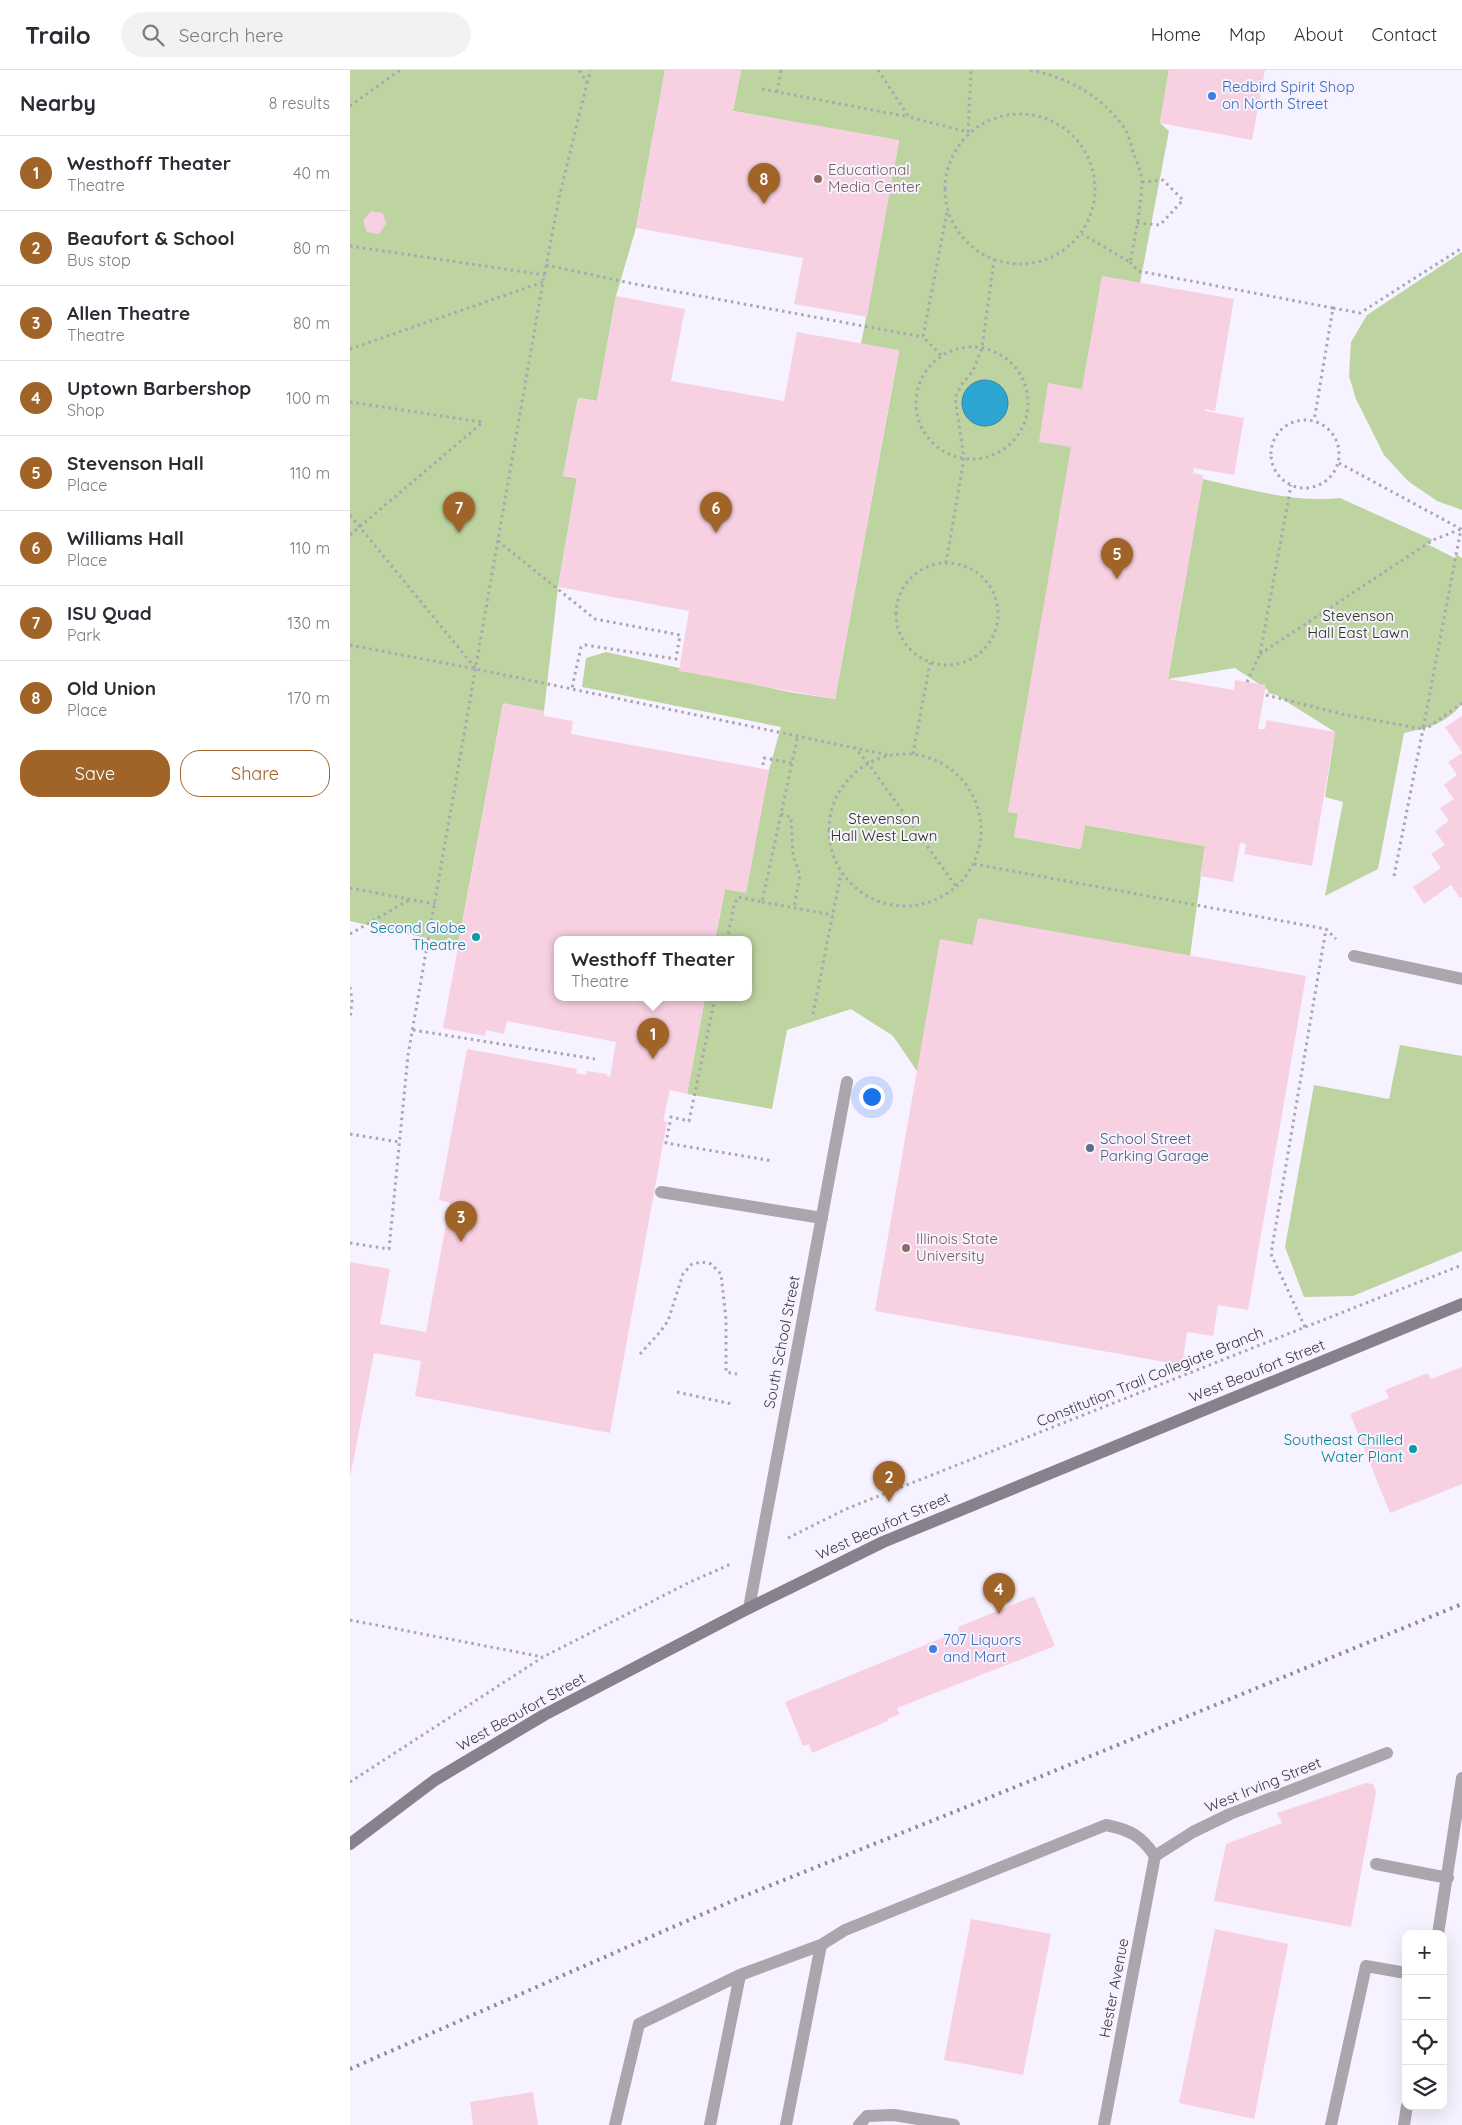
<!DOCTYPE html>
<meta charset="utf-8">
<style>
:root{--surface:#fff;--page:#f2f2f3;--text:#2b2b33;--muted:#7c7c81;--line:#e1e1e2;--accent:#a16428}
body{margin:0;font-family:Quicksand,sans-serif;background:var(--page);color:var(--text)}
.controls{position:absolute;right:15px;bottom:15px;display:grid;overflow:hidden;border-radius:10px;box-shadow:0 5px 20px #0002}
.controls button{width:45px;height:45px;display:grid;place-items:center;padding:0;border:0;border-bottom:1px solid var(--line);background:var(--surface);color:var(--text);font:25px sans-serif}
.you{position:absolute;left:521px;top:1026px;width:18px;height:18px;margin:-12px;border:4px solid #fff;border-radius:50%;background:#1a73e8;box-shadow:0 0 0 8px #1a73e833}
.badge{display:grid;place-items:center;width:32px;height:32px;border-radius:50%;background:var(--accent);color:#fff;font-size:16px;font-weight:700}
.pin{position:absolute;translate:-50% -41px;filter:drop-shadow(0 1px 2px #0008)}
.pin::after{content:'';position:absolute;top:26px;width:18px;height:15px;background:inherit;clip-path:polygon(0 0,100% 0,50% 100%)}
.popup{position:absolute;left:204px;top:866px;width:198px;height:65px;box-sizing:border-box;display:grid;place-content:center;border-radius:10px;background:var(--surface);filter:drop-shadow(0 1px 4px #0005);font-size:16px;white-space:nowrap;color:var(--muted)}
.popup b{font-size:19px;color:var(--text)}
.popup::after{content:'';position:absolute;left:50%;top:100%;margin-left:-10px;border:10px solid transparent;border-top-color:var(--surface)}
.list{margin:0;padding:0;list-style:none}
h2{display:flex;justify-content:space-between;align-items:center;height:65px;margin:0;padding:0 20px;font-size:21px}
h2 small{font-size:16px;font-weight:400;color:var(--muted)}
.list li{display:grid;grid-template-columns:32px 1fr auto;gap:15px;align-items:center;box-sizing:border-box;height:75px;padding:0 20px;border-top:1px solid var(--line)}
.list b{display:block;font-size:19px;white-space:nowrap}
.list p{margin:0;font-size:16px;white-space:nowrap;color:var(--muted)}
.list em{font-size:16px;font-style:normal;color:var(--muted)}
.actions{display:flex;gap:10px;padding:15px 20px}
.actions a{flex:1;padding:11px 0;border:1px solid var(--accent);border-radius:20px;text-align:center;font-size:18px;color:var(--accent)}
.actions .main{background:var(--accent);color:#fff}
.icon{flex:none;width:28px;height:28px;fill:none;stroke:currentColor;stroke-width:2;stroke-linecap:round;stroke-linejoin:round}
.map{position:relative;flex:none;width:1112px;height:2055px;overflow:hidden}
header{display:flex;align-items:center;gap:30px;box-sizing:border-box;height:70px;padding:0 25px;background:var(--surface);border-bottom:1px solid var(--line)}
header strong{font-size:24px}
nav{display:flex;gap:28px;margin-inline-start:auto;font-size:18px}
.search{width:350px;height:45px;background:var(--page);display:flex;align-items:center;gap:12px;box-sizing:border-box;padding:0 18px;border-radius:28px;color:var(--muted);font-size:19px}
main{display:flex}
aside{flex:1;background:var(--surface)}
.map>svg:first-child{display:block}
.green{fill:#bdd4a1}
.water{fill:#2da5d2;stroke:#3184a6}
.building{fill:#f7d1e2}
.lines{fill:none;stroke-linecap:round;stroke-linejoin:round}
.path{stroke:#aaa6b1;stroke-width:3;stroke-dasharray:2.5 4;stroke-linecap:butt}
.lane{stroke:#aba6ae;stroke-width:12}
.street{stroke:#aba6ae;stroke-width:12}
.secondary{stroke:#88808c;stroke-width:12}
.rail{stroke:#8f8b96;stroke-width:4;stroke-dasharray:2.5 5;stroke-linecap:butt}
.shop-dot{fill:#3f7fe0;stroke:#f7f2ff;stroke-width:2}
.education-dot{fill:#8d6e63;stroke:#f7f2ff;stroke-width:2}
.culture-dot{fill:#0f9aa8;stroke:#f7f2ff;stroke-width:2}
.service-dot{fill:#5c6f8a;stroke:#f7f2ff;stroke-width:2}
.labels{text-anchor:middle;stroke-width:4;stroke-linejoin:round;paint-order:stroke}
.shop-label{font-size:15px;fill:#366cbe;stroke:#f7f2ff;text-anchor:start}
.education-label{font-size:15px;fill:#785e54;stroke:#f7f2ff;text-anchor:start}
.park-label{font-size:15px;fill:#283612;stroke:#f7f2ff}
.culture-label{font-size:15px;fill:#0d838f;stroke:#f7f2ff;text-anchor:end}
.service-label{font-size:15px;fill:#4e5e75;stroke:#f7f2ff;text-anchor:start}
.street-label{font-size:15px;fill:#3b3840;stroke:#f7f2ff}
</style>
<header>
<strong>Trailo</strong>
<div class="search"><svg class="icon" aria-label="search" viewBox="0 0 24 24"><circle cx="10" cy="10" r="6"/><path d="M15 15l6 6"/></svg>Search here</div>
<nav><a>Home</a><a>Map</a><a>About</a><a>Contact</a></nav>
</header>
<main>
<aside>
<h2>Nearby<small>8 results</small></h2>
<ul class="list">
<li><span class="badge">1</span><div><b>Westhoff Theater</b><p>Theatre</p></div><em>40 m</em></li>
<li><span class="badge">2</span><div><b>Beaufort &amp; School</b><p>Bus stop</p></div><em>80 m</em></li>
<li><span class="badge">3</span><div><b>Allen Theatre</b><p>Theatre</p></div><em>80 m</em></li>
<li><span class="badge">4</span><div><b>Uptown Barbershop</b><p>Shop</p></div><em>100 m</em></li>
<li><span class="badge">5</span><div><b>Stevenson Hall</b><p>Place</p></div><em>110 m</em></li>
<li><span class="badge">6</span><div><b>Williams Hall</b><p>Place</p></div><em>110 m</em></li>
<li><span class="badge">7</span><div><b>ISU Quad</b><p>Park</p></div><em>130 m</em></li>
<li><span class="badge">8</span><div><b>Old Union</b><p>Place</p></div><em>170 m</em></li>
</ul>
<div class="actions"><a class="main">Save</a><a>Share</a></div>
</aside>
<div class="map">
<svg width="1112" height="2055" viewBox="0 0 1112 2055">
<rect width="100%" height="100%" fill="#f7f2ff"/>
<path class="green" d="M0,0H315L286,158L266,226L247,331L228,328L213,406L227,408L208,517L194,641L153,634L108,875L0,851Z
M391,0H819L810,53L819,61L790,213L752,207L658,742L668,743L665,767L730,779L735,755L855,776L840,886L628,849L623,875L567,1001L543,966L501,939L437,960L422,1039L337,1024L355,928H398V870H365L375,819L396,822L419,700L431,657L232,617L236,588L256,582L439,622L485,629L549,281L511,274L549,71L383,41Z
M1112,182V440L1087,431L1058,411L1034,385L1006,329L999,306L1001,272L1017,245Z
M853,409C897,419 945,433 990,428L1083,470L1077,474L1105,488L1106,484L1112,488V634C1094,655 1080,657 1054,663L1028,799L975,826L993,732L975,727L985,662L926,625L918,623V620L885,598L818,609Z
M1050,975L1112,986V1181L1003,1226L954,1227L935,1177L964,1015L1039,1029Z"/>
<path class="water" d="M612 333a23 23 0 1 1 46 0a23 23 0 1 1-46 0Z"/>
<path class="building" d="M315,0H391L383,41L549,70L517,247L444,234L453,188L286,158Z
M819,0H915L902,70L810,53Z
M21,141L33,143L36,154L29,164L17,162L13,151Z
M752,206L884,229L865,341L855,339V341L894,348L884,405L844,398L843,403L853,405V409L818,609L884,620L885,610L916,615L908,659H915L916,650L985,662L962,796L894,784L896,774L890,773L883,812L850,806L855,776L735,755L731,779L664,767L668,743L658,742L721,377L689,372L698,313L732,319Z
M266,226L335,239L321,311L434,331L447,262L549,280L485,629L329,601L339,541L208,517L227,408L213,406L228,328L247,331Z
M153,633L194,641V646L223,651L221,664L419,700L396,823L375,819L365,870H208V928H355L337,1024L320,1020L313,1051L317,1052L260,1363L65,1326L71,1291L24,1283L0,1408V1192L40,1199L30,1254L76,1262L100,1133L89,1130L117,979L227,999L226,1003L236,1005L237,1001L257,1004V1006L260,1007L266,972L157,951L154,964L136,960L135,966L93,958Z
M1112,646V682L1095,657Z
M1112,683V827L1110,828L1101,815L1074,834L1063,817L1091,798L1081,784L1095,775L1085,761L1099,751L1090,738L1104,729L1094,715L1107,705L1098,692Z
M628,848L956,906L898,1240L868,1235L863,1266L837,1262L832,1295L525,1241L590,869L623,875Z
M1112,1297V1414L1040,1443L1000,1344L1039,1328L1035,1320L1078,1303L1081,1309Z
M684,1526L705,1576L547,1638L550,1644L537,1649L538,1651L462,1683L459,1674L453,1676L435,1632L609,1561L608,1557Z
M1016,1713L1023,1714L1026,1722L1001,1857L864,1831L876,1774L932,1753L927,1743Z
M621,1849L701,1864L673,2005L594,1990Z
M865,1859L938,1874L904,2049L829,2033Z
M183,2022L188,2055H123L120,2032Z"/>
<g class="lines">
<path class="path" d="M528,0L559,47L618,62L621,0
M680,0C719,8 751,25 775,59C779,65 781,76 784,84C787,92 792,104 792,113C791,136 785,169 780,192L732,164
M237,13L241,0
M412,19L559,47
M427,22L431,0
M0,36L50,0
M595 119a75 75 0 1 1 150 0a75 75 0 1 1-150 0Z
M787,153L810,155L833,130L813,110L792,112
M0,176L195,205
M780,192L788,201L983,238L964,351
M196,195L280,213L573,267
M983,238L1010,243L1112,178
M566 333a56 56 0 1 1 112 0a56 56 0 1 1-112 0Z
M0,279L193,212
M591,285L573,267L597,142
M0,332L132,352
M921 384a34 34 0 1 1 68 0a34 34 0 1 1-68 0Z
M0,445L126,599
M0,465L133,352
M148,471L245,549L330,565L326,589L235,575L231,577L222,618
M596,493L614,388L605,328L612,314L623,301L632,278L644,190
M546 544a51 51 0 1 1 102 0a51 51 0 1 1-102 0Z
M0,575L126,599L538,685
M910,584L1083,470L1111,459
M897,612L910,584L941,415
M916,625L996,645L1073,659L1111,459L989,393
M504,677L518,693L607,818
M479 760a76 76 0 1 1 152 0a76 76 0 1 1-152 0Z
M563,684L580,593
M413,695L414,688L442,693
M431,744L441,747L443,785L450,805L444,838
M624,794L976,859L986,869
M1044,806L1073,659H1076L1112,633
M0,818L85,834
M412,832L483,845
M0,864L59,830
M377,870L384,835L388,827L412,832L448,665
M0,917L2,931L0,949
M365,928L339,1051L321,1047L316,1073L423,1091
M463,944L491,803
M63,960L245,989
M0,1064L49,1072
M0,1173L39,1179L58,985L193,212L209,128L237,13L229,0
M955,1257L921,1184L976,859
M290,1284L310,1262L318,1251L333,1204L342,1194L352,1192L361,1194L371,1204L376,1249V1302L387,1304
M327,1322L382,1334
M438,1468L496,1439L1112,1195
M0,1550L193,1587
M0,1712L193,1587L340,1512L381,1494"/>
<path class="lane" d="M1004,886L1112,909
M311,1122L472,1148
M1026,1794L1098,1808
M1088,1864L1112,1708
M265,2055L289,1954L390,1905
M360,2055L390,1905L471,1875L495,1860L756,1755C781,1760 791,1766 805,1786L843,1762L880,1744L1037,1683
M436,2055L471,1875
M509,2055L517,2046L544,2045L604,2055
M981,2055L1016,1896L1056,1903
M1054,2055L1057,2036"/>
<path class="street" d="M399,1538L497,1012
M754,2055L805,1786"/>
<path class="secondary" d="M0,1774L85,1710L194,1645L399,1538L533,1472L1112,1234"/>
<path class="rail" d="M0,1999L389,1828L604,1742L1112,1534"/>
</g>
<g class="shop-dot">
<circle cx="862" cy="26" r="5"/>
<circle cx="583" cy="1579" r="5"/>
</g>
<g class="education-dot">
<circle cx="468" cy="109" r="5"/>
<circle cx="556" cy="1178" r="5"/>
</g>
<g class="culture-dot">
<circle cx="126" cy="867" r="5"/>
<circle cx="1063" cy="1379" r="5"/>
</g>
<circle class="service-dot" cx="740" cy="1078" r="5"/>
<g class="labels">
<g class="shop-label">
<text x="872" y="22">Redbird Spirit Shop<tspan x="872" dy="17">on North Street</tspan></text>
<text x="593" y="1575">707 Liquors<tspan x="593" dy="17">and Mart</tspan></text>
</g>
<g class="education-label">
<text x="478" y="105">Educational<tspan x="478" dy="17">Media Center</tspan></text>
<text x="566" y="1174">Illinois State<tspan x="566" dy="17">University</tspan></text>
</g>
<g class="park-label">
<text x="1008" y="551">Stevenson<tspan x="1008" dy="17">Hall East Lawn</tspan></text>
<text x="534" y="754">Stevenson<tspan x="534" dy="17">Hall West Lawn</tspan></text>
</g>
<g class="culture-label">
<text x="116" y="863">Second Globe<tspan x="116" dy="17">Theatre</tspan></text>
<text x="1053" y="1375">Southeast Chilled<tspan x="1053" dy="17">Water Plant</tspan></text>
</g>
<g class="service-label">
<text x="750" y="1074">School Street<tspan x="750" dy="17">Parking Garage</tspan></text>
</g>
<g class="street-label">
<text transform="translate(432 1272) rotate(-79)" y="5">South School Street</text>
<text transform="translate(907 1301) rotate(-22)" y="5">West Beaufort Street</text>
<text transform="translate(800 1307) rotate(-22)" y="5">Constitution Trail Collegiate Branch</text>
<text transform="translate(533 1456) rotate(-24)" y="5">West Beaufort Street</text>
<text transform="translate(171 1642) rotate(-29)" y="5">West Beaufort Street</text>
<text transform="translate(913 1715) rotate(-22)" y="5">West Irving Street</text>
<text transform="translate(764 1918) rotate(-79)" y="5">Hester Avenue</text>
</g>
</g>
</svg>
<div class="controls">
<button>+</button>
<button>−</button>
<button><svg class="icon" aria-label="locate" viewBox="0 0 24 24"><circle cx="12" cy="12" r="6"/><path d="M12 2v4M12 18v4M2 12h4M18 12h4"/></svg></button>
<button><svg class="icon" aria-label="layers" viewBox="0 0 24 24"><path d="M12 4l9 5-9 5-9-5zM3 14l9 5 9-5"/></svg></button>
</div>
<div class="you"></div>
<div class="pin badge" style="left:303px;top:989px">1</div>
<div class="popup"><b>Westhoff Theater</b>Theatre</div>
<div class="pin badge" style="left:539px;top:1432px">2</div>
<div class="pin badge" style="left:111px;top:1172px">3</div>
<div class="pin badge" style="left:649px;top:1544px">4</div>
<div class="pin badge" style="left:767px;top:509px">5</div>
<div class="pin badge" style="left:366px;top:463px">6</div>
<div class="pin badge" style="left:109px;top:463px">7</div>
<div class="pin badge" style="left:414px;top:134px">8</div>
</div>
</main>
